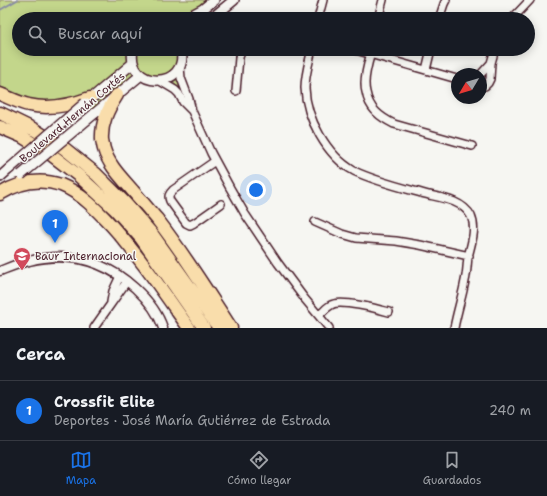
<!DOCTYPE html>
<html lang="es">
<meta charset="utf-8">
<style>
:root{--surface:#171b24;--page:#242831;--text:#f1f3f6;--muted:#9ea1a6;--line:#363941;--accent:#1a73e8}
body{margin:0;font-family:"Shantell Sans",sans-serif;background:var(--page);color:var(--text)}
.compass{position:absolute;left:451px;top:68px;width:36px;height:36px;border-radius:50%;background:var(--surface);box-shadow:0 2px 10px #0003;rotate:232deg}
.you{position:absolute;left:256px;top:190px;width:14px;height:14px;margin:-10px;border:3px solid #fff;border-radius:50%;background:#1a73e8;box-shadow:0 0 0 6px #1a73e833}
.badge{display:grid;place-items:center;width:26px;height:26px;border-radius:50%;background:var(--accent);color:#fff;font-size:13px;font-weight:700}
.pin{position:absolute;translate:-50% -33px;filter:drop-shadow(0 1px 2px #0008)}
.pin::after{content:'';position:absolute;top:21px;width:14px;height:12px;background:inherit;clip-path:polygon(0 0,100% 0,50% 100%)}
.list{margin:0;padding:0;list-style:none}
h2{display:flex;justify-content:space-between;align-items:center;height:52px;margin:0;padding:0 16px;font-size:17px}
h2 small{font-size:13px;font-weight:400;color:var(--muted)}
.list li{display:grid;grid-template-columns:26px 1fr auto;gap:12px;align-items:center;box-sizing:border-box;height:60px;padding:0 16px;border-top:1px solid var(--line)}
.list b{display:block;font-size:15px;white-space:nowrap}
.list p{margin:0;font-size:13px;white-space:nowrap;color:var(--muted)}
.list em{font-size:13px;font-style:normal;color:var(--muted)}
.icon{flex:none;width:22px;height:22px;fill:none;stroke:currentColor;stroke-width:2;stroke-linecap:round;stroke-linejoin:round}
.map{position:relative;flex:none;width:547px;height:328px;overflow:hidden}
.search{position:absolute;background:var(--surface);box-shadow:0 2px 10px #0003;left:12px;right:12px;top:12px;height:44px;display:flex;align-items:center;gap:10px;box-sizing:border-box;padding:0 14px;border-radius:22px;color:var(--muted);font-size:15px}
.sheet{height:112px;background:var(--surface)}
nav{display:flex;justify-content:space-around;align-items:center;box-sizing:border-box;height:56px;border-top:1px solid var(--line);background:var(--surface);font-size:11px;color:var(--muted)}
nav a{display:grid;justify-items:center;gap:2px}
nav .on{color:var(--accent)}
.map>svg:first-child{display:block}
.green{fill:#c3d68b;stroke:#867a5b}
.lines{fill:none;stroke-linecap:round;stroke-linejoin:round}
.stream{stroke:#878ba6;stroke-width:2}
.minor-casing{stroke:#4a1f2b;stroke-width:10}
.tertiary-casing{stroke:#4a1f2b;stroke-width:11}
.secondary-casing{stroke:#4a1f2b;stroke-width:12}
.motorway-casing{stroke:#4a1f2b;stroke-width:15}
.minor{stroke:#f6f6f2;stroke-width:7}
.tertiary{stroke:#f6f6f2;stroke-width:8}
.secondary{stroke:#f6f6f2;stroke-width:9}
.motorway{stroke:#f9ddab;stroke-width:12}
.secondary-bridge-casing{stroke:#4a1f2b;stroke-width:12;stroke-linecap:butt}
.secondary-bridge{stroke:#f6f6f2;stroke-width:9}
.labels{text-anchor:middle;stroke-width:3;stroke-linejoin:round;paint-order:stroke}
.street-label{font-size:11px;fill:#4a1f2b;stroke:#f6f6f2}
.poi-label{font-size:11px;fill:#4a1f2b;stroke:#f6f6f2;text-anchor:start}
</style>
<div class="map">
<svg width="547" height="328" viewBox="0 0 547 328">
<rect width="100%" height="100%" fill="#f6f6f2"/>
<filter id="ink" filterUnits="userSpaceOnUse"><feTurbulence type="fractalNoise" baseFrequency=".025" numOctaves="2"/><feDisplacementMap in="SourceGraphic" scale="8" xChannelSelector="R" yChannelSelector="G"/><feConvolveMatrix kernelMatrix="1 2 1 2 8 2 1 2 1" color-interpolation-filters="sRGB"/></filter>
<g filter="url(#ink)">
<path class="green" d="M0,0H215L184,19H19V49H132L133,62L90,98L55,106L0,94Z
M135,49H179L180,55L175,70L180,89L166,76L159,78L143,72L137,65Z
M133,62L138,72L94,111L88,104Z"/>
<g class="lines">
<path class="stream" d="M0,10L17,0"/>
<defs>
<path id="minor" d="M318,19L323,0
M378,19L383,0
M439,19L444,4L446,0
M512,19L530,0
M312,49C309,62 305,75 305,88C306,118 327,156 354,171C377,182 404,188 429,195C443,198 463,201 471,216C477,229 471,244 468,257C467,265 467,273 465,281C462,297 457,312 454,328
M352,49L457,79
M372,49C369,60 365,72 365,83C365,86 365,89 366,92C369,109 380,117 394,124L472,146
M180,67L181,78L189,99L192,111L211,153L230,188L245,214L278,263L304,298L329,328
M426,70L431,49
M481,74L491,63
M160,81L175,90L179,94L183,102L191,110
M481,87L485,86L488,83L490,79L491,63L495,49
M236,91L239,58L241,49
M215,161L173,190C169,194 168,196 170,201L186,223L190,225L194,223L221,204
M315,222L342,234L356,238L396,241L420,245L469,256
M111,302L113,291L120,276
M319,315C323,312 327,307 331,305C340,299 378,309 389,312
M94,328C105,312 116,297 127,281"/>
<path id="tertiary" d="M0,271C10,267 19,263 29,261C69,251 105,261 135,288C147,299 158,312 163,328"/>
<path id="secondary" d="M184,19L203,9L214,0
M211,19L234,0
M133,49C125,91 190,90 181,49
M87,102L133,63
M94,114L141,75
M0,177L9,169"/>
<path id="motorway" d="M0,94C10,98 19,103 29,105C50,110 71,105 90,98
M117,95C108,109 101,123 102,140C103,143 103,146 104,149C109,166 122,178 133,191C141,200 149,210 157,219C184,254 207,291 231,328
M0,113L35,130L65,149L96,174L124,202L152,234L219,328
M0,127L21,136L53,156L79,176L115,209L141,238L204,328
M0,194C19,182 40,178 61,185C81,193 97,210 111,225C140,257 164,293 189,328"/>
</defs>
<use href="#minor" class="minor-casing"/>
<use href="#tertiary" class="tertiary-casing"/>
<use href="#secondary" class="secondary-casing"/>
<use href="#motorway" class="motorway-casing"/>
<use href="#minor" class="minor"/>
<use href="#tertiary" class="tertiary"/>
<use href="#secondary" class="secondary"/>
<use href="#motorway" class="motorway"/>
<defs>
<path id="secondary-bridge" d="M9,169L85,103
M21,175L94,114"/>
</defs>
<use href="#secondary-bridge" class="secondary-bridge-casing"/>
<use href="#secondary-bridge" class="secondary-bridge"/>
</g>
</g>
<defs>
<symbol id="school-pin" viewBox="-11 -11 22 30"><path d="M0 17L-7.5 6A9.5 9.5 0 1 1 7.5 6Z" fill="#d1495b" stroke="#f6f6f2"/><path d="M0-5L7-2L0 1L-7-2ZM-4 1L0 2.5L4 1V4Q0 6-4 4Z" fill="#fff"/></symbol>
</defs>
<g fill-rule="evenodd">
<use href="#school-pin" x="12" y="246" width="20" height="27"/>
</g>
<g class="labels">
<g class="street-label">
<text transform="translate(72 117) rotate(-40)" y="4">Boulevard Hernán Cortés</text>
</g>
<g class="poi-label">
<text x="35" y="260">Baur Internacional</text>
</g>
</g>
</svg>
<svg class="compass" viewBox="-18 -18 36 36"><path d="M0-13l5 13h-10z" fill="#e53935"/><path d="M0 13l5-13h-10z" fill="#9ea1a6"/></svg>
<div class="you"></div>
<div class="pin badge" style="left:55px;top:243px">1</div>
<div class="search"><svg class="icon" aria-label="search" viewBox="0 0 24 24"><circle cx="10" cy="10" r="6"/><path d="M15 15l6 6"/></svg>Buscar aquí</div>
</div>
<section class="sheet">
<h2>Cerca<small></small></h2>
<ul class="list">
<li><span class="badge">1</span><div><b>Crossfit Elite</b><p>Deportes · José María Gutiérrez de Estrada</p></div><em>240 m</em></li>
</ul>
</section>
<nav>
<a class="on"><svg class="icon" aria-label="map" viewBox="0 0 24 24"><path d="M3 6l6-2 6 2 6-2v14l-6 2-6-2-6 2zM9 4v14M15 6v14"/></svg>Mapa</a>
<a><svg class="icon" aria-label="directions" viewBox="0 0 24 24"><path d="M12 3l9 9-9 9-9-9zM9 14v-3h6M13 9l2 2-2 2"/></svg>Cómo llegar</a>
<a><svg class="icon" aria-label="saved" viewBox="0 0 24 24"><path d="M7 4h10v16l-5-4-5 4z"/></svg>Guardados</a>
</nav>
